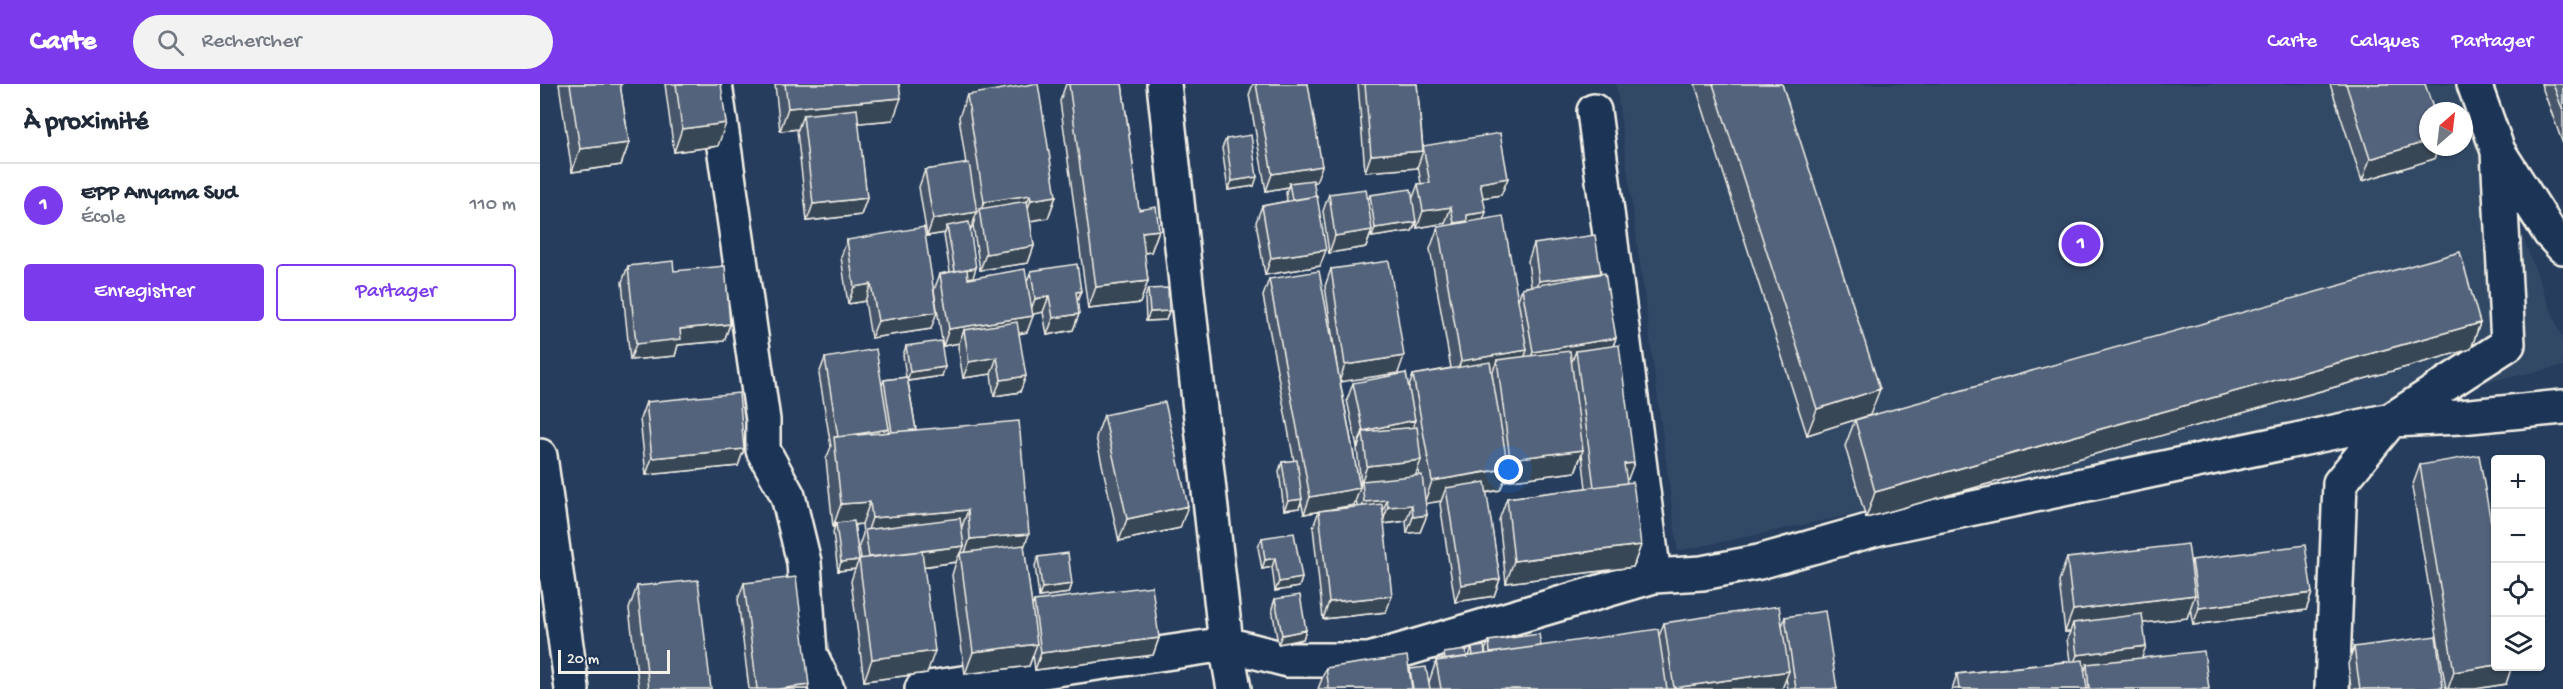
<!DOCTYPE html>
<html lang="fr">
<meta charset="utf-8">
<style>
:root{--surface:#fff;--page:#f2f2f3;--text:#1f2937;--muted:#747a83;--line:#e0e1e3;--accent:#7c3aed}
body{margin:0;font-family:"Gochi Hand",sans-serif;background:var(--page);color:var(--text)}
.controls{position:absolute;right:18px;bottom:18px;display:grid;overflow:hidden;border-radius:6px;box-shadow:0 2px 4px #0004}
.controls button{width:54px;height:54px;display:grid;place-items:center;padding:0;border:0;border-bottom:2px solid var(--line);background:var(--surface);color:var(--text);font:30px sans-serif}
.compass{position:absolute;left:1879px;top:18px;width:54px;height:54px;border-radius:50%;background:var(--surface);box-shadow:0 2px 4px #0004;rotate:28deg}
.scale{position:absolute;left:18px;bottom:15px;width:112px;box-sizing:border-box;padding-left:6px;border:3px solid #f4f1e8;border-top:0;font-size:16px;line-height:21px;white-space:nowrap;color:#f4f1e8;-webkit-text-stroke:4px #1d3557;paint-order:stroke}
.you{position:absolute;left:969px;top:386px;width:21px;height:21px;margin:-15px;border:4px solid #fff;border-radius:50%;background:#1a73e8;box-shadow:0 0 0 9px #1a73e833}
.badge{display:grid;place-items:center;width:39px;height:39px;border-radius:50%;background:var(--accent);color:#fff;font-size:20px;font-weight:700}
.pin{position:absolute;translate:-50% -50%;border:3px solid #fff;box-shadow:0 2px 6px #0006}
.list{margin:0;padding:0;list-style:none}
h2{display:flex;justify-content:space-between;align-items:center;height:78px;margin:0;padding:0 24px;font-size:26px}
h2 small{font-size:20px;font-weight:400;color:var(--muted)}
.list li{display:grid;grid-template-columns:39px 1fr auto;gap:18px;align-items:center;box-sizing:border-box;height:84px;padding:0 24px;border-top:2px solid var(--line)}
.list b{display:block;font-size:22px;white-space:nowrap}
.list p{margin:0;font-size:20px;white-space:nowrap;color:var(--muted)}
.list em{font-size:20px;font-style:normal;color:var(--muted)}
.actions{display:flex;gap:12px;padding:18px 24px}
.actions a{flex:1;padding:14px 0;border:2px solid var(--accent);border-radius:6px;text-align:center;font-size:21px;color:var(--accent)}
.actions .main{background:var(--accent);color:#fff}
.icon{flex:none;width:33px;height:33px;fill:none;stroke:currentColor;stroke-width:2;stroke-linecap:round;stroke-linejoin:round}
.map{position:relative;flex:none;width:2023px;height:605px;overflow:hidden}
header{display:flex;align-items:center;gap:36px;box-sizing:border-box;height:84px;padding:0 30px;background:var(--accent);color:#fff}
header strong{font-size:28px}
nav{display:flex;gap:33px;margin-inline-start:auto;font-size:21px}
.search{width:420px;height:54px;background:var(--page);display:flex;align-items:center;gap:15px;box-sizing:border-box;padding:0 21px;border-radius:33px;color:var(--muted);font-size:22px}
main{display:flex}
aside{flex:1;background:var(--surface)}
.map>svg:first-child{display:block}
.built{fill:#334966;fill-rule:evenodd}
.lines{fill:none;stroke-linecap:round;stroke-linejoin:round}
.minor-casing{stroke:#f4f1e8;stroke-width:38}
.minor{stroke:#1d3557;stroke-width:33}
.wall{fill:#47566a;stroke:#f4f1e8;stroke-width:1.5;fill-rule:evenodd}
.shaded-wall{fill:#394656;stroke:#f4f1e8;stroke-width:1.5}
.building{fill:#52647b;stroke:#f4f1e8;stroke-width:1.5}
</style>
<header>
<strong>Carte</strong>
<div class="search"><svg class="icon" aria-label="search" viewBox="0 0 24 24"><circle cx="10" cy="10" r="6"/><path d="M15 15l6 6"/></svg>Rechercher</div>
<nav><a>Carte</a><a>Calques</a><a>Partager</a></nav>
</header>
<main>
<aside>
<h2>À proximité<small></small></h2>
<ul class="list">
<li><span class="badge">1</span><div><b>EPP Anyama Sud</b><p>École</p></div><em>110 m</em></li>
</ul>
<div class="actions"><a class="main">Enregistrer</a><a>Partager</a></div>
</aside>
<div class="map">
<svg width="2023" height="605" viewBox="0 0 2023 605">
<rect width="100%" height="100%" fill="#263d5d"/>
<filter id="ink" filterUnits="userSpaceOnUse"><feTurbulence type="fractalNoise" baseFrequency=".0167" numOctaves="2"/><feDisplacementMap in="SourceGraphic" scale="12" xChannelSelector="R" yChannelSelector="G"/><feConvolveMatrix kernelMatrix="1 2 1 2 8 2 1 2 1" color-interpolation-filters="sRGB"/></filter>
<g filter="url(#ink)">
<path class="built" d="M1076,0H1923L2023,257V282L1138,467ZM1888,27H1924V63H1888Z"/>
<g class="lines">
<defs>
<path id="minor" d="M175,0L223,336V366L248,412L264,478L270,570L287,605
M624,0L686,560L694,605
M1934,0L1958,67L2010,149L2023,163
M1054,27L1114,492
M0,372L32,605
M382,605L686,560L748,576H829L1114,492L1162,489L1219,478L1339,444L1851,336L1920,333L2023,323
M1792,605L1800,399L1851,336L1968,260L1958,67"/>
</defs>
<use href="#minor" class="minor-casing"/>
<use href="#minor" class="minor"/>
</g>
<path class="wall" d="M19,0H83H80L89,59L81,81L32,88Z
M125,0H181L178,62L134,68Z
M235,0H359L353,36L318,39L327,114L321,131L267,137L257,47L258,45L240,47Z
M526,0H582L599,126L619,146L611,168L604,169L608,197L600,219L548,225L520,17Z
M713,0H768L776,98L773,99L780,182L725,191L716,138L722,122L747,117L746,108L748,103L726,107L709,11Z
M818,0H877L883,64V62L968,94L961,111L943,114V135L978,216L982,204L991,202L988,177L994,160L1060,190L1076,254L1073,262L1088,395H1086L1101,461L1093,483L966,499L959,436L967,414L1046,404L1042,370L1035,388L964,397L960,406L946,409L960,495L954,512L915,518L900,420L901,417L885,419L887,431L880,448L867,449L866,437L844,440L846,528L783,535L773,443L779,427L764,430L761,417L759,424L744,426L739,387L742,378L754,377L723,212L729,195L797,283L785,202L791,185L858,289L800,297L820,404L821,399L817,365L818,363H817L807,316L813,299L869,303L873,291L911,284L890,165L898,143L905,142V139L877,144L876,138L872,147L832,153L831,150L826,163L789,169L783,127L789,110L828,116L830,111L872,116L878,100H881L878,81L877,84L825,88ZM878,384L879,391L875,392ZM816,415L817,423L781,426L814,421Z
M1155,0H1242L1330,331L1267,351Z
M1790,0H1885L1888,63H1898L1894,75L1822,97Z
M2001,0H2023V60Z
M427,11L516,112L508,134L490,137L494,162L488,179L440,186L433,141L435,134L431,145H430L433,193L428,195L487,197L491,187L537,217L539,230L533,246L507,251L503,228L493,230L487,248L479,250L480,308L454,312L451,290L423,294L418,263L419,259L403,262L394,206L400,190L410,188L404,151L405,149L387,152L379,103L385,86L426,80L419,33Z
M686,55L714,102L688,106L682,64Z
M307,156L391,245L331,254L325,217L308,220L301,173Z
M88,182L134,187L190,240L184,257L138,261L135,272L90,276L82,198Z
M608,205L629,227L626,236L606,237L605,214Z
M1940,239L1931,265L1326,434L1305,362L1315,336Z
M366,262L402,292L368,297L376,346L484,464L492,523L494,517L619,554L613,571L495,586L493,571L489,582L425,590L412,491L416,478L384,483L387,589L324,597L311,497L315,485L298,487L293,448L295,442L293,443L286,375L291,363L279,290L285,274L342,301L344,296L366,293L363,271ZM322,440L323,450L319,462L321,474L319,475L314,441Z
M106,318L204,365L198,382L106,391L100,335Z
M564,331L640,444L579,457L556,353Z
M1880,381L1966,600L1935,605H1906L1872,403Z
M722,454L762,494L759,503L735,507L732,483L722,485L718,463Z
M498,473L532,500L529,509L499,513L495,482Z
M1527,474L1651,480L1652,476L1772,509L1766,526L1653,541L1650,524L1647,534L1603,539L1602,574L1669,605H1412L1417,590L1530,577L1527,555L1530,548H1525L1519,497Z
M204,499L268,605H209L198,515Z
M97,502L171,605H99L89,525Z
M735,515L766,546L763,555L738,560L732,524Z
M1245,533L1297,605H1248L1246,594L1242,605H778L786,584L869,587L870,585L889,598L896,577L902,576L904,569L929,572L932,564L946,570L945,566L949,557L1001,562L1119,552L1124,539L1242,542Z
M1814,563L1902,605H1811L1808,580Z"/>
<path class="shaded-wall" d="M361,14L353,36L265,44L263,31L258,45L240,47L248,24Z
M186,39L178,62L134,68L142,45Z
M1888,57V63H1898L1894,75L1822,97L1830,75Z
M89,59L81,81L32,88L40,65Z
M883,67L877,84L825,88L831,71Z
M782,82L776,98L750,103L749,99L748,103L726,107L732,90Z
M717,93L714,102L688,106L692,97Z
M968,94L961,111L934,115L940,99Z
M490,111L482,133L440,131L444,118Z
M516,112L508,134L483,138L491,116Z
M327,114L321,131L267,137L273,120Z
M911,123L905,139L877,144L883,127Z
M437,128L431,145L408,148L407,142L405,149L387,152L393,135Z
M946,128L940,145L908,156L914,139L927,131Z
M876,138L872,147L832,153L835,144Z
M619,146L611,168L593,170L602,148Z
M832,146L826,163L789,169L795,152Z
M494,162L488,179L440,186L446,170Z
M786,166L780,182L725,191L731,174Z
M436,184L433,193L412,196L415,187Z
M1061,189L1055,206L993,214L999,197Z
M608,197L600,219L548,225L556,203Z
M331,200L325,217L308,220L314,203Z
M541,207L535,224L536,208Z
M509,212L503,228L489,231L495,215Z
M629,227L626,236L606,237L610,228Z
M397,228L391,245L331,254L338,237Z
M539,230L533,246L507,251L513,234Z
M493,232L487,248L426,258L424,246L419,259L403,262L409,245Z
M1940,239L1931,265L1326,434L1335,408Z
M190,240L184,257L138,261L135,272L90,276L96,260L140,245Z
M1076,254L1070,270L1036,267L1032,277L987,285L993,268Z
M987,266L979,289L957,276L951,293L913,300L921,277Z
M864,272L858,289L799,298L805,281Z
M457,273L451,290L423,294L429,278Z
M405,283L402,292L367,297L370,288Z
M486,292L480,308L454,312L461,296Z
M1340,305L1330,331L1267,351L1277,325Z
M875,336L869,353L823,348L818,363H817L823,347Z
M349,345L343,362L298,353Z
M204,365L198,382L106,391L112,374Z
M1043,366L1035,388L964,397L960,406L908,415L906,404L901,417L884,420L892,397L966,385L970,375Z
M881,376L875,393L821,399L827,382Z
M1094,379L1088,395L1078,396L1084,380Z
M820,404L814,421L764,430L770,413Z
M762,415L759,424L744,426L748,417Z
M847,416L841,433L818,435L824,418Z
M330,418L322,440L297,442L296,439L295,442L293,443L301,420Z
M872,421L866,437L842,440L848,423Z
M648,422L640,444L579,457L587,435Z
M428,426L420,448L326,452L332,434Z
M887,431L880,448L867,449L873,433Z
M489,450L481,472L422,477L430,455Z
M1101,461L1093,483L966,499L974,477Z
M424,462L420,472V469L416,478L323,491L329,474Z
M735,474L732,483L722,485L725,476Z
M319,476L315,485L298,487L301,478Z
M762,494L759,503L735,507L739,498Z
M960,495L954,512L915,518L921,501Z
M532,500L529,509L499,513L502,504Z
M1772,509L1766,526L1653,541L1659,524Z
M1655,511L1647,534L1534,547L1533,539L1530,548H1525L1533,526Z
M852,512L846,528L783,535L789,518Z
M766,546L763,555L738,560L742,551Z
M619,554L613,571L495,586L501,569Z
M497,560L489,582L425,590L433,568Z
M1606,562L1600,579L1547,580L1545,586L1531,587L1537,571Z
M395,567L387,589L324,597L332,575Z
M1956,581V582H1972L1966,600L1935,605H1908L1914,588Z
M1249,587L1242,605H1133L1134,604Z
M269,601L268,605H238Z"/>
<path class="building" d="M30,0H80L89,59L40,65Z
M136,0H181L186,39L142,45Z
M245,0H359L361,14L248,24Z
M493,0H498L516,112L491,116L490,111L444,118L427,11Z
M529,0H582L599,126L616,123L619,146L602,148L608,197L556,203Z
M716,0H768L782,82L732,90Z
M825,0H877L883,67L831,71Z
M1173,0H1242L1340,305L1277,325Z
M1806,0H1885L1894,27H1888V57L1830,75Z
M2013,0H2023V27Z
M317,25L327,114L273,120L263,31Z
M960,49L968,94L940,99L946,128L927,131V137L914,139L911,123L883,127L878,100L890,99L883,62Z
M711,51L717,93L692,97L686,55Z
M429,79L437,128L393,135L385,86Z
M773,96L776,112L752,116L749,99Z
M826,105L832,146L795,152L789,110Z
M871,105L876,138L835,144L830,111Z
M777,112L786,166L731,174L722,122Z
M487,117L494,162L446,170L439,125Z
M963,132L987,266L921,277L898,143Z
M429,138L436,184L415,187L407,142Z
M384,143L397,228L338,237L331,200L314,203L307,156Z
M1055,151L1061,189L999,197L994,160Z
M1920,168L1940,239L1335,408L1315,336Z
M133,177L134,187L185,182L190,240L140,245L141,255L96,260L88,182Z
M849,177L864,272L805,281L791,185Z
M537,180L541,207L536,208L539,230L513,234L509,212L495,215L491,187Z
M427,185L428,195L485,185L493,232L409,245L400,190Z
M779,187L820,404L770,413L729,195Z
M1065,189L1076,254L993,268L982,204Z
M628,204L629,227L610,228L608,205Z
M477,238L486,292L461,296L457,273L429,278L424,246Z
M401,257L405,283L370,288L366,262Z
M1079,261L1094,379L1084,380L1087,399L1054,403L1036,267Z
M336,265L349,345L298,353L285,274Z
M1030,267L1043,366L970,375L957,276Z
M950,278L968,384L892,397L873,291Z
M866,289L875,336L823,347L813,299Z
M367,293L376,346L352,348L344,296Z
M199,309L204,365L112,374L106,318Z
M625,318L648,422L587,435L564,331Z
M479,337L489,450L430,455L428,426L332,434L330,418L301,420L294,353Z
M877,343L881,376L827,382L823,348Z
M1939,371L1956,467V581L1914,588L1880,381Z
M757,376L762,415L748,417L742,378Z
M882,391L887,431L873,433L872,421L848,423L847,416L824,418L822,397Z
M945,398L960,495L921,501L906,404Z
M1093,398L1101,461L974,477L967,414Z
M842,420L852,512L789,518L779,427Z
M420,434L424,462L329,473L325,446Z
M314,437L319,476L301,478L296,439Z
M754,449L762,494L739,498L735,474L725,476L722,454Z
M1648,460L1655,511L1533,526L1527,474Z
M484,461L497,560L433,568L420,469Z
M1765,461L1772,509L1659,524L1652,476Z
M382,467L395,567L332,575L319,475Z
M528,469L532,500L502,504L498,473Z
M256,493L269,601L238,605H217L204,499Z
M158,496L171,605H109L97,502Z
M612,502L619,554L501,569L494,517Z
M760,511L766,546L742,551L735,515Z
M1239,522L1249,587L1134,604L1124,539Z
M1285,527L1297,605H1256L1245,533Z
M1602,530L1606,562L1537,571L1533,539Z
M1118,545L1127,605H901L896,577Z
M999,550L1001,562L950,569L949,557Z
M1896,552L1903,603L1887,605H1820L1814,563Z
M944,562L945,570L933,572L932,564Z
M926,566L927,573L905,576L904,569Z
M1664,567L1669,605H1549L1547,580Z
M867,572L872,605H789L786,584Z
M1543,576L1547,605H1419L1417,590Z
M886,583L890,605H873L870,585Z"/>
</g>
</svg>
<div class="controls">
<button>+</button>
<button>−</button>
<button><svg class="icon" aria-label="locate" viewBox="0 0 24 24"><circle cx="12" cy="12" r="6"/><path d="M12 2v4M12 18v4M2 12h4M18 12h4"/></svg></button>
<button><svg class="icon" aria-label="layers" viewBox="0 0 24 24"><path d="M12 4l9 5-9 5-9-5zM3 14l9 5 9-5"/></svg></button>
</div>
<svg class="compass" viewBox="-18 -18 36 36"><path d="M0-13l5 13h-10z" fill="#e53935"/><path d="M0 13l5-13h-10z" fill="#747a83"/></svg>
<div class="scale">20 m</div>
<div class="you"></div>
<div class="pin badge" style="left:1541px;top:160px">1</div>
</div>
</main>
